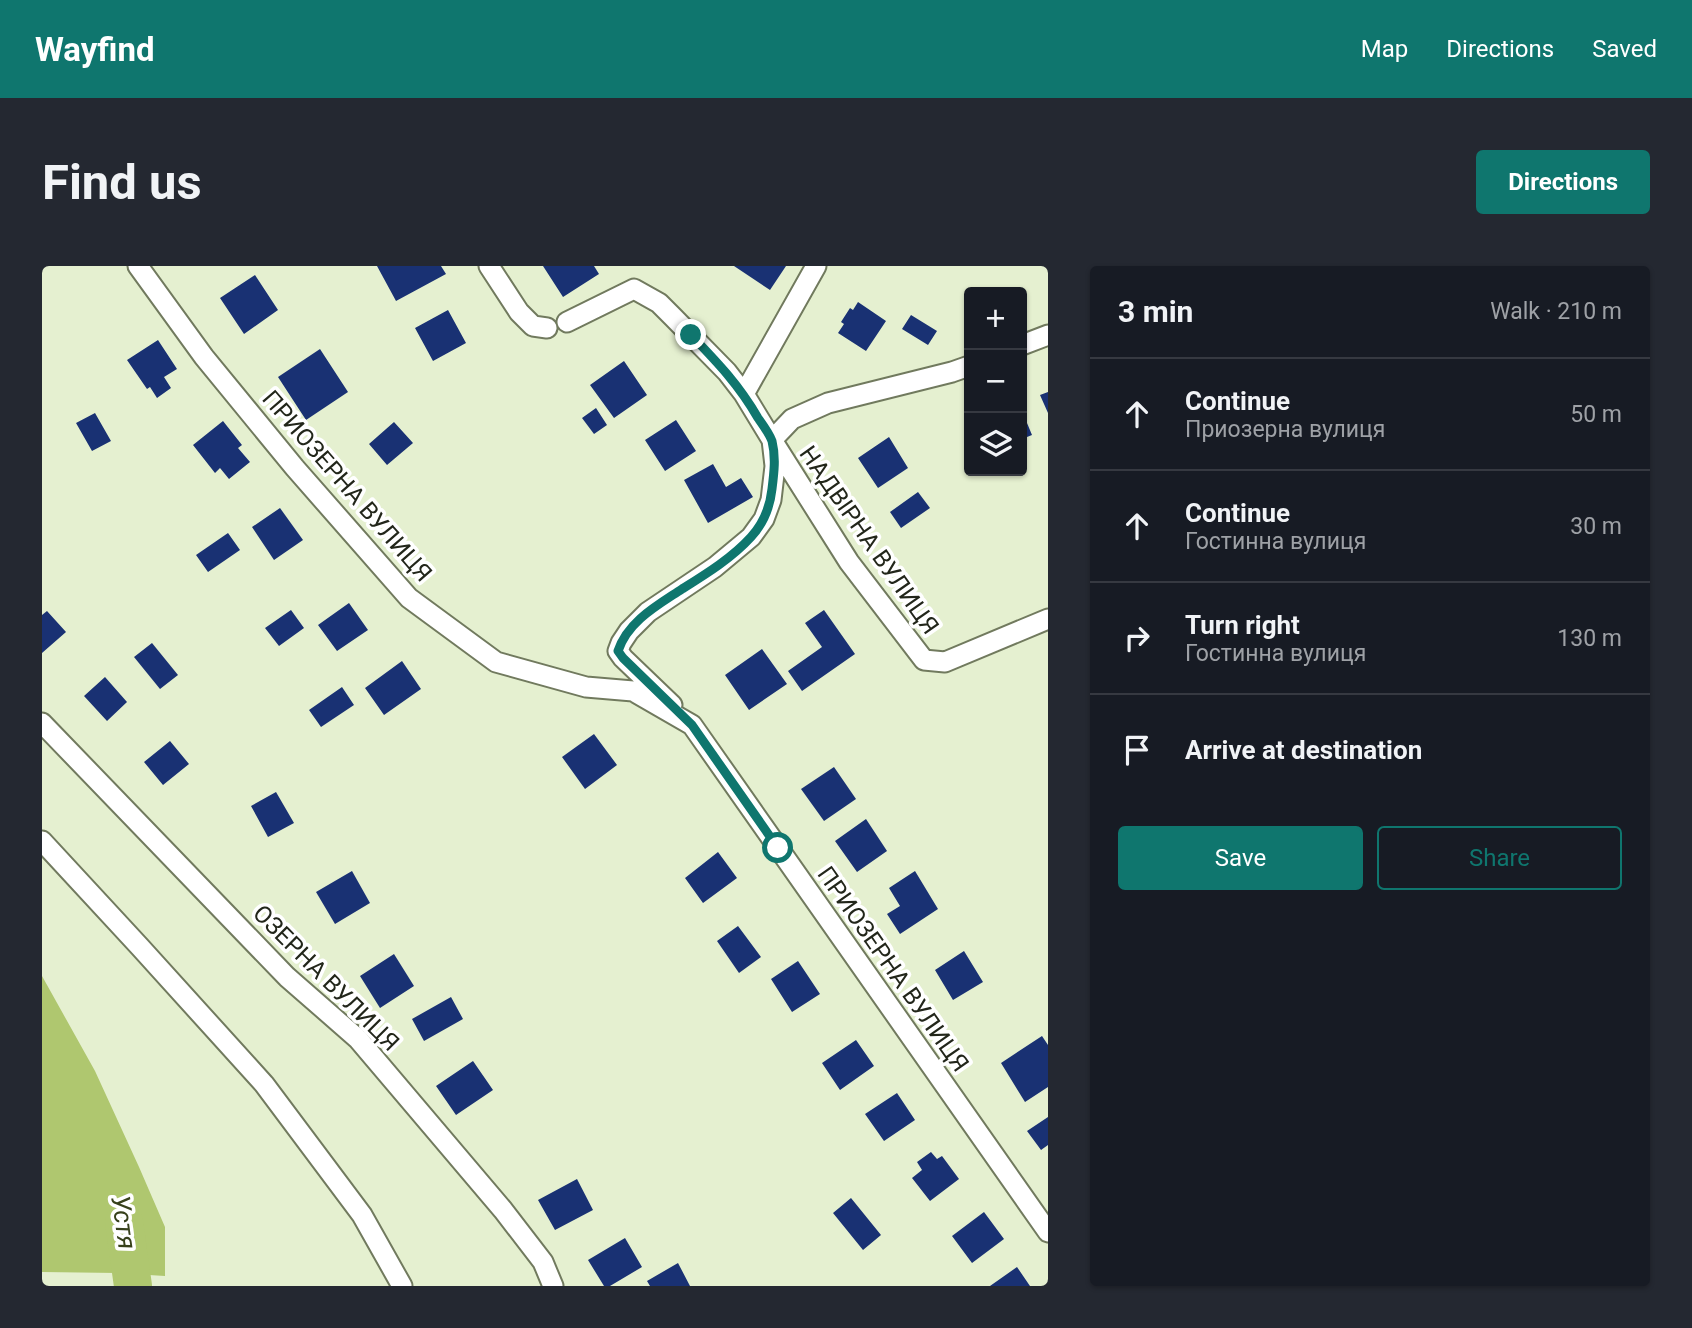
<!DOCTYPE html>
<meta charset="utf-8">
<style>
:root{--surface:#171b24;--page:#242831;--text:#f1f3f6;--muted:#9ea1a6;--line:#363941;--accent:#0f766e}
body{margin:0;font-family:Roboto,sans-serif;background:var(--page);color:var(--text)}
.controls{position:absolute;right:21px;top:21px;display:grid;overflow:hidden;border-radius:7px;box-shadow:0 2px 5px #0004}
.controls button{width:63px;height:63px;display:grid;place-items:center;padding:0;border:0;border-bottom:2px solid var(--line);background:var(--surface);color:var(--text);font:35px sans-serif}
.stop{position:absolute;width:21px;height:21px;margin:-16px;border:5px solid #0f766e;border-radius:50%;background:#fff}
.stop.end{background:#0f766e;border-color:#fff;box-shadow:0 2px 7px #0008}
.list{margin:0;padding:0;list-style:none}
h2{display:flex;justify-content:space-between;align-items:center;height:91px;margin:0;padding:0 28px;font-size:30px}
h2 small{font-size:23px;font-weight:400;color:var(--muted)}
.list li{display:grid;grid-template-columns:46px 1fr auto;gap:21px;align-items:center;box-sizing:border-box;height:112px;padding:0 28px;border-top:2px solid var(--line)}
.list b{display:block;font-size:26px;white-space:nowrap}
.list p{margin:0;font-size:23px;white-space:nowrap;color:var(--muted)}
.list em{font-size:23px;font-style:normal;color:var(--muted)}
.actions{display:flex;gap:14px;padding:21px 28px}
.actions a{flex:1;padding:16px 0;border:2px solid var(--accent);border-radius:7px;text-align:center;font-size:24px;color:var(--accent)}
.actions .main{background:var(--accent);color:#fff}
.icon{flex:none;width:38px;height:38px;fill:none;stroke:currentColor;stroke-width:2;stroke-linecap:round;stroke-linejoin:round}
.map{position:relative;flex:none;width:1006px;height:1020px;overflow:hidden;border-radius:7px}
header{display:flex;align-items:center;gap:42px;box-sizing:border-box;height:98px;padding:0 35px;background:var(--accent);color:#fff}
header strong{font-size:33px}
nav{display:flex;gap:38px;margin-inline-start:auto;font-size:24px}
.intro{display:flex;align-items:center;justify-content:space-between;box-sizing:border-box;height:168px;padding:0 42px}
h1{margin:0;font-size:49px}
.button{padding:18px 32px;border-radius:7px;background:var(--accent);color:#fff;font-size:24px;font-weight:700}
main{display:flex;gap:42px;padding:0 42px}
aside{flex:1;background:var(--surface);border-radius:7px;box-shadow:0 2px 5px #0004}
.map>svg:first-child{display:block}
.water{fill:#afc76f}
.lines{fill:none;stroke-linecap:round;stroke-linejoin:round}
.river{stroke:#afc76f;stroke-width:38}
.building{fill:#193173}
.minor-casing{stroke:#717a5e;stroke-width:23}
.minor{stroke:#fff;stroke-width:19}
.route{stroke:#0f766e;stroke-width:9}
.labels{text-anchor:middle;stroke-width:7;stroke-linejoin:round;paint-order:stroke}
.street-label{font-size:24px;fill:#22261a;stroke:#fff}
.water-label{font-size:26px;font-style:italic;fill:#37411b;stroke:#fff}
</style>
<header>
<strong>Wayfind</strong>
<nav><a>Map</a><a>Directions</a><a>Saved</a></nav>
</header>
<div class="intro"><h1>Find us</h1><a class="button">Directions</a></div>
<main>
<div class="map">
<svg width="1006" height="1020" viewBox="0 0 1006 1020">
<rect width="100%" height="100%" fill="#e5f0d0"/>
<path class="water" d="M0,710L53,805L97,901L123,961V1010L75,1007L0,1006Z"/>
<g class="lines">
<path class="river" d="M82,956L91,1020"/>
</g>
<path class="building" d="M335,0H399L404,8L354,35Z
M501,0H552L557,8L521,31Z
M692,0H744L728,24Z
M213,9L236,44L202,68L178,32Z
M816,36L844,55L824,85L796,67L802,58L799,56L808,42L811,44Z
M406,44L424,77L391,95L373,62Z
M869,49L895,65L886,79L860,63Z
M116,74L135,103L122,111L129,122L115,132L108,121L105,123L85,94Z
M278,83L306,126L264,154L236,111Z
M582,95L605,129L572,152L548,119Z
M1006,126V147L998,129Z
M554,142L565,159L552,168L540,152Z
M980,145L990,169L980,173Z
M53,147L69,175L50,185L34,157Z
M634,154L654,185L623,205L603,174Z
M181,155L200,179L196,182L208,196L187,213L178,202L173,207L151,179Z
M352,156L371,177L345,199L327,178Z
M847,171L866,202L836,222L816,192Z
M671,198L684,221L699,212L711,231L666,257L642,214Z
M876,226L888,242L859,262L848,246Z
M238,242L261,274L232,294L210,261Z
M186,267L198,284L166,306L154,289Z
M307,337L326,364L295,385L276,359Z
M249,344L262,362L237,380L223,362Z
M782,344L813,388L760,425L746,405L780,381L763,357Z
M5,345L24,366L0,387V349Z
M110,377L136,409L118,423L92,391Z
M720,383L745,418L707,444L683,409Z
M360,395L379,423L342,449L323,422Z
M63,411L85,436L65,455L42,430Z
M300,421L312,439L279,461L267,444Z
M552,468L575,499L543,523L520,491Z
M128,475L147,498L121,519L102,496Z
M792,501L814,533L782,555L759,523Z
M234,526L252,557L226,571L209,540Z
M824,553L845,585L815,606L793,575Z
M676,586L695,612L661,637L643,612Z
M310,605L328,637L293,658L274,626Z
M873,605L896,643L858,668L845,648L858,640L847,622Z
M696,660L719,691L697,707L675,675Z
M922,685L941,716L911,734L893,704Z
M352,688L372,720L338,742L318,710Z
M756,695L778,728L750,746L729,713Z
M409,731L421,753L382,775L370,753Z
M1000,770L1006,779V821L983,836L959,797Z
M814,774L832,800L798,824L780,797Z
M431,795L451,824L414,849L394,820Z
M855,827L873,854L842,875L823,848Z
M1006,851V879L999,884L985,865Z
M889,886L895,893L900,890L917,913L888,935L870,912L880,904L875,896Z
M535,913L551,944L513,964L496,934Z
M809,932L839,969L821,984L791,947Z
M942,946L962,973L930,997L910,970Z
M583,972L600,1001L568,1020H562L546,994Z
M636,997L648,1020H608L605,1015Z
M975,1001L988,1020H948Z"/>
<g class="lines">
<defs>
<path id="minor" d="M96,0L162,91L253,202L367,332L454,396L544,421L591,425L650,459L1006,966
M447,0L477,46L491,60L505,62
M525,56L592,23L617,37L631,51L685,106L702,128L730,174L733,200L729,234L722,253L709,271L673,301L606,346L587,365L579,377L576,385L581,392L630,439
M980,79L1006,69
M927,100L910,106L786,137L750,153L730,174L807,296L882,394L903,396L1006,353
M702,128L774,0
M0,457L245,711L316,773L461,944L501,996L511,1020
M0,575L98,681L222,818L320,949L360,1020"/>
</defs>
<use href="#minor" class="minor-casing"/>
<use href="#minor" class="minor"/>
</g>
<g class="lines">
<path class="route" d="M649,69C676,97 697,119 716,152C721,159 727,167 730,175C734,191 732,207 730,223C728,241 721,258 709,271C690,292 664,308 640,323C616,339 586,355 576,385L581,392L650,459L736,582"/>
</g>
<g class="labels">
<g class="street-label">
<text transform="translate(305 220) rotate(49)" y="8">ПРИОЗЕРНА ВУЛИЦЯ</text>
<text transform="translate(827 274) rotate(55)" y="8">НАДВІРНА ВУЛИЦЯ</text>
<text transform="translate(851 703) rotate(55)" y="8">ПРИОЗЕРНА ВУЛИЦЯ</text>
<text transform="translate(284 712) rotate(45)" y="8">ОЗЕРНА ВУЛИЦЯ</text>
</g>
<g class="water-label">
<text transform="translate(82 956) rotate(82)" y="9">Устя</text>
</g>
</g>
</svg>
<div class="controls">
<button>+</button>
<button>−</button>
<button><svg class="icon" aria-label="layers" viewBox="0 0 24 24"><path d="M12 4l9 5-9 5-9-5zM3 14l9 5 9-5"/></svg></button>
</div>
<div class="stop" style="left:736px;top:582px"></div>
<div class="stop end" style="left:649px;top:69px"></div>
</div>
<aside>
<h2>3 min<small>Walk · 210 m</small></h2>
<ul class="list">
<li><svg class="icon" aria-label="ahead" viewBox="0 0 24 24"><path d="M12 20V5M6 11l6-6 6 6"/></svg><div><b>Continue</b><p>Приозерна вулиця</p></div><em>50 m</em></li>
<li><svg class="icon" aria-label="ahead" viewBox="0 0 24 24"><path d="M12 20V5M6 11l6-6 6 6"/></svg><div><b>Continue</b><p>Гостинна вулиця</p></div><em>30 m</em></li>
<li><svg class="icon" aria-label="right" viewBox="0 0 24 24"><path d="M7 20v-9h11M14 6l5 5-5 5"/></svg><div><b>Turn right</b><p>Гостинна вулиця</p></div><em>130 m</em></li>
<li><svg class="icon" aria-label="arrive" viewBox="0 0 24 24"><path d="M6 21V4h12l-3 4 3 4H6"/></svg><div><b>Arrive at destination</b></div></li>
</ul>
<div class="actions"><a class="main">Save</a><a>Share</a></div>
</aside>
</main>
